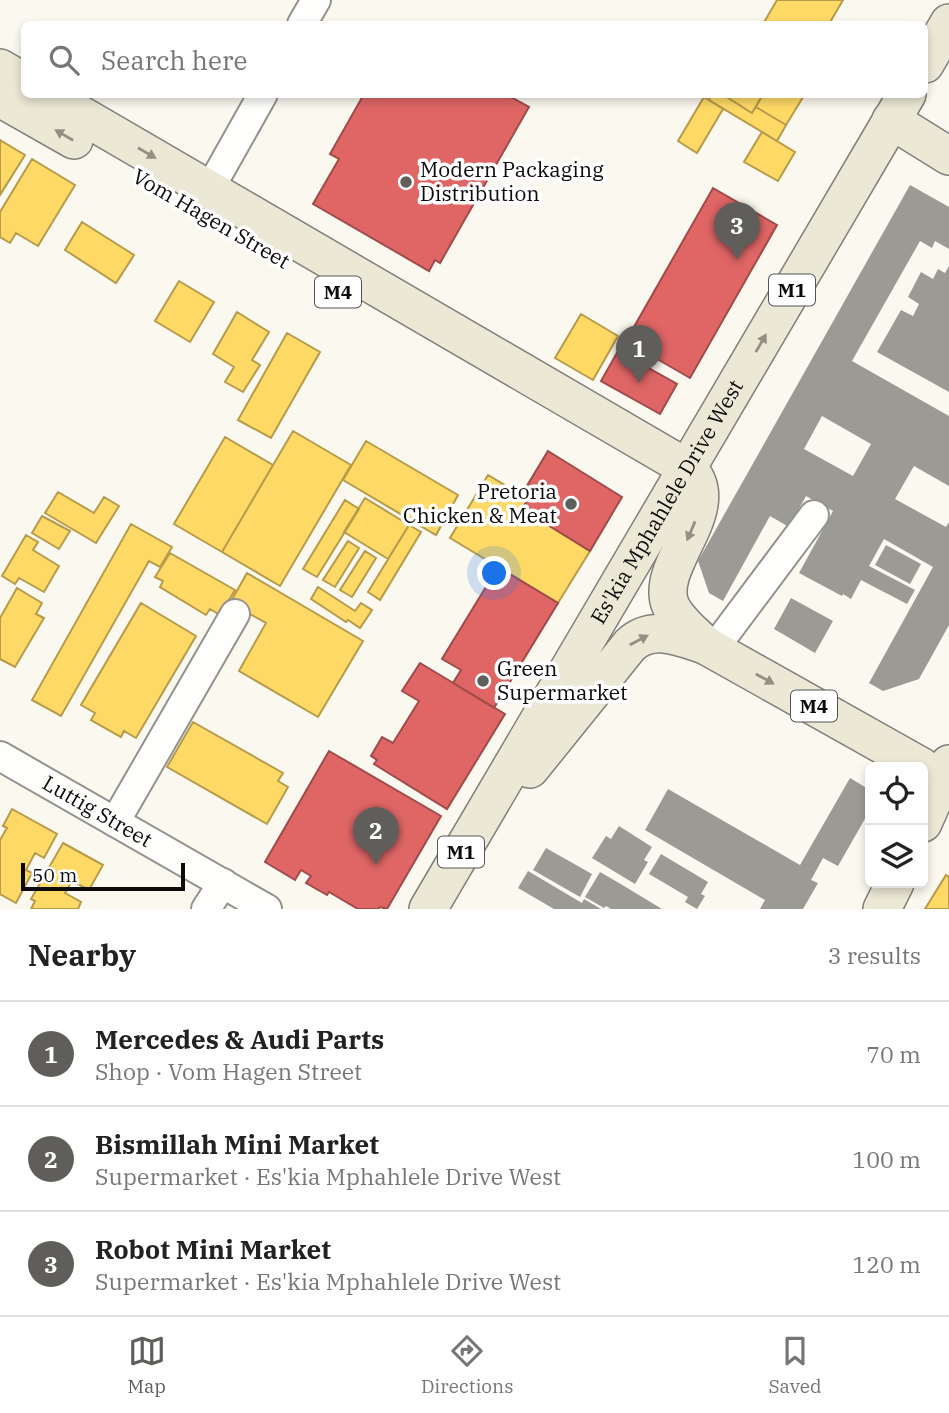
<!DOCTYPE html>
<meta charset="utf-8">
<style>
:root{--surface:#fff;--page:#f6f6f6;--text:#222;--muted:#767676;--line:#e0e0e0;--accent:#5f5e5b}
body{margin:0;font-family:"IBM Plex Serif",serif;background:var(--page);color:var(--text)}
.controls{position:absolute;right:21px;bottom:21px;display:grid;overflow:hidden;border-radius:10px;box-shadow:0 4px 10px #0003}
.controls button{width:63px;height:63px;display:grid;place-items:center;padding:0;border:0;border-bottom:2px solid var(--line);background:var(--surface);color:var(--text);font:35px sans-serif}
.scale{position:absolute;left:21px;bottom:18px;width:164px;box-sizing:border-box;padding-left:7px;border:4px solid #0b0b0b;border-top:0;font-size:19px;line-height:24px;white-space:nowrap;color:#0b0b0b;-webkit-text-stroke:5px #fff;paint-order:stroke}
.you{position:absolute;left:495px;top:574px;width:24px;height:24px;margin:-18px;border:5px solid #fff;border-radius:50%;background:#1a73e8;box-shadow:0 0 0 10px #1a73e833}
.badge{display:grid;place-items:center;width:46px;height:46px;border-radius:50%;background:var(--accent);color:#fff;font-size:23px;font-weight:700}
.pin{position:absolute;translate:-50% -58px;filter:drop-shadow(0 2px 4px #0008)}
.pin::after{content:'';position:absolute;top:37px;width:24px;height:21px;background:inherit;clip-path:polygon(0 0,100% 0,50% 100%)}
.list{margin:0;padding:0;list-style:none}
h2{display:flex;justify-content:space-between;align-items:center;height:91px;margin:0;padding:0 28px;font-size:30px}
h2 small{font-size:23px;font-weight:400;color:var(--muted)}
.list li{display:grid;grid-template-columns:46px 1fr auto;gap:21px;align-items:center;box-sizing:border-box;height:105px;padding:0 28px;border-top:2px solid var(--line)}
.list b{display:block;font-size:26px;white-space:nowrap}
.list p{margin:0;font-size:23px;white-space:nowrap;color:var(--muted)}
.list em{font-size:23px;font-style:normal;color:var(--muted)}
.icon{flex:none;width:38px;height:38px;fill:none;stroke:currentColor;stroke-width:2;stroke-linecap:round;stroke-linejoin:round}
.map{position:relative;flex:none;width:949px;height:909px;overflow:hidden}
.search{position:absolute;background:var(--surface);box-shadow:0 4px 10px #0003;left:21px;right:21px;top:21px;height:77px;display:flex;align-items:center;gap:18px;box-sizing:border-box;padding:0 24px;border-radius:10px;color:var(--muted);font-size:26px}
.sheet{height:406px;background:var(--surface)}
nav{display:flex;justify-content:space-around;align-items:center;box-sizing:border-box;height:98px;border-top:2px solid var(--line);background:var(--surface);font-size:19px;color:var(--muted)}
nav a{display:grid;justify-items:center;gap:4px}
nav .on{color:var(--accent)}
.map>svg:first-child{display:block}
.homes{fill:#ffd966;stroke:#b69b4b;stroke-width:2}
.shops{fill:#e06666;stroke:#a04b4b;stroke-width:2}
.building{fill:#9c9a95;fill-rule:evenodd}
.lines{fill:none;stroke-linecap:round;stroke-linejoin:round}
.minor-casing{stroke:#93928e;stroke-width:32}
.major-casing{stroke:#807f7b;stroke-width:40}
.minor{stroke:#fefefd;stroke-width:28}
.major{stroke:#ece8d6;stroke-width:37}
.oneway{fill:#929085}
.poi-dot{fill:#5f5e5b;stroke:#fff;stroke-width:2.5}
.labels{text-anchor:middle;stroke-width:7;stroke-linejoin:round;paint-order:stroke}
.shield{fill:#fff;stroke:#545454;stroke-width:2}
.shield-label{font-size:19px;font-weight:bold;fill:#0b0b0b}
.poi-label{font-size:21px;fill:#0b0b0b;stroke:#fff;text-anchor:start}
.street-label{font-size:21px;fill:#0b0b0b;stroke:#fff}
</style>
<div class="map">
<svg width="949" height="909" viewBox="0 0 949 909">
<rect width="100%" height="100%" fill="#faf8ef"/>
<path class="homes" d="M777,0H843L829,24H763Z
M712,94H722L752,113L756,107L786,125L777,141L709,100Z
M722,94H763L752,113Z
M763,94H805L786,125L756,107Z
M704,97L723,109L697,153L678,141Z
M762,132L795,152L778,181L744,162Z
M0,140L25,155L0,195Z
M32,159L75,185L38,246L16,233L10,243L0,237V212Z
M82,222L134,255L116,283L65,250Z
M179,281L214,302L190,342L155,321Z
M237,312L269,332L252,360L260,365L243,392L225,382L234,367L213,354Z
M581,314L618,336L593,380L555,358Z
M287,333L320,352L271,438L238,420Z
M293,431L351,465L280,586L222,552Z
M225,437L273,465L222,552L174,524Z
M366,441L458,495L436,535L343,480Z
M488,475L528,499L522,509L590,551L558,603L450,538Z
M58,492L94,513L104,497L119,506L96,543L45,513Z
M365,498L409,525L388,559L344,532Z
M345,500L359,509L317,577L303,569Z
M42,516L70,531L59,549L32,533Z
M131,524L172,547L160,567L149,561L61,716L32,700Z
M409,525L421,532L380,600L368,592Z
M26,535L38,542L33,550L59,566L44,592L19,578L15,584L2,576Z
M348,541L359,548L335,587L323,580Z
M365,551L376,558L352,597L340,590Z
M170,553L235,590L220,615L210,609L206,615L160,587L163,581L155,577Z
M247,573L363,641L318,717L239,671L266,623L230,603Z
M318,587L355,611L361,603L372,610L360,628L348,620L346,622L311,599Z
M17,588L42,603L36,614L44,618L15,667L0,659V618Z
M141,603L196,636L136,738L124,731L121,737L91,720L95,713L81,705Z
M193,722L283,773L278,781L288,787L267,824L167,767Z
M12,809L57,834L44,858L35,853L26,870L32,873L16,903L0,894V840L7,828L3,826Z
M63,843L103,865L89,890L72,881L65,893L81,902L78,909H31L35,901L31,899Z
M946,875L949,877V909H925Z"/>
<path class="shops" d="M364,94H512L511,97L529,107L440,263L435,260L429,271L313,204L339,159L330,154Z
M713,188L777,225L690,378L626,341Z
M618,351L677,384L660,414L601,381Z
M548,451L622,497L590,551L522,509L532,493L525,489Z
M498,567L558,603L494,708L453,683L461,670L442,659Z
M420,663L505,714L447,809L374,764L377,760L371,756L382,737L393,743L419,701L402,691Z
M329,751L441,816L387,909L380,907L378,909H358L329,892L327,895L306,883L311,876L301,870L295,880L265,862Z"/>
<path class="building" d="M910,185L949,207V249L935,241L932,248L920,241L852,361L949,416V486L914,466L895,499L946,527L949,522V625L919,679L883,691L869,683L933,567L884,539L869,566L915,590L907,604L861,580L851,599L843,594L842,596L799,573L833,511L806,496L789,527L770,516L723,601L709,593L698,561ZM822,416L871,444L853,476L804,449Z
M949,266V392L877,352L901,310L913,316L919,304L908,297L921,272L933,279L938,269L945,273Z
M886,545L921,564L910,584L875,565Z
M791,598L833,621L815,653L774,629Z
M850,778L870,790V810L838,866L823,858L811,880L818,883L803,909H760L765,900L645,830L668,789L800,865Z
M619,826L652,847L644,860L648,862L635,884L592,858L606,836L611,839Z
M546,848L592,874L580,897L533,870Z
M661,854L708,882L701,894L705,896L697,909L685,902L688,897L649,874Z
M528,871L582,903L584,899L601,909H554L518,888Z
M600,872L619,883L662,909H611L606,906L604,908L585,897Z"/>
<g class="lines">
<defs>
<g id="minor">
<path d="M302,24L316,0"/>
<path d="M209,190L263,94"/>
<path d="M713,650L814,515"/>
<path id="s1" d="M0,756L267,909"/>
<path d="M115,822L235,614"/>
<path d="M206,909L223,883"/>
</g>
<g id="major">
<path d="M925,64L949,23"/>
<path d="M0,68L24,82"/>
<path d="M45,94L687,468C728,507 655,563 670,604C676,620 694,633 705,645"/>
<path d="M0,98L74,140"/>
<path d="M891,120L949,156"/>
<path d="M530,769L630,645C652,624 680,637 705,645L922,767"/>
<path d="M923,823L949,764"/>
<path id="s2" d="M428,909L907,94"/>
<path d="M882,909L895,883"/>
</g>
</defs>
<use href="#minor" class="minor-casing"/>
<use href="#major" class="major-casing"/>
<use href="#minor" class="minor"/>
<use href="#major" class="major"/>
</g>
<defs><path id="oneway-solid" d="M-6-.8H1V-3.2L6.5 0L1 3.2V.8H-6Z" transform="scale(1.75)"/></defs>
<g class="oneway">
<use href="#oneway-solid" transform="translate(64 135) rotate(-150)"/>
<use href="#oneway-solid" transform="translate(147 153) rotate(30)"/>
<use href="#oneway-solid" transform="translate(761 343) rotate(-60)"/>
<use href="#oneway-solid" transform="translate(691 531) rotate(113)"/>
<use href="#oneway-solid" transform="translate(639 640) rotate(-28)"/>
<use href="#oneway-solid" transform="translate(765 679) rotate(29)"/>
</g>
<g class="poi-dot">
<circle cx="406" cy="182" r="7"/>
<circle cx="571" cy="504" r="7"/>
<circle cx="483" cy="681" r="7"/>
</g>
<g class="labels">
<g class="shield">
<rect x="769" y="274.5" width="46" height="31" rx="5"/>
<rect x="315" y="276.5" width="46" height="31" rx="5"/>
<rect x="791" y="690.5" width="46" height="31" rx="5"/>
<rect x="438" y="836.5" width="46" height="31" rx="5"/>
</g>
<g class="shield-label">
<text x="792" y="297">M1</text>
<text x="338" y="299">M4</text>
<text x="814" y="713">M4</text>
<text x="461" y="859">M1</text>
</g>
<g class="poi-label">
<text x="420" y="177">Modern Packaging<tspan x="420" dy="24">Distribution</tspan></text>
<text x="557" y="499" text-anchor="end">Pretoria<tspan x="557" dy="24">Chicken &amp; Meat</tspan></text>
<text x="497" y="676">Green<tspan x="497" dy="24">Supermarket</tspan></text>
</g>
<g class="street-label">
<text transform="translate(211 219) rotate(30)" y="7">Vom Hagen Street</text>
<text dy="7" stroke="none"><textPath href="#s2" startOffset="472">Es'kia Mphahlele Drive West</textPath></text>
<text dy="7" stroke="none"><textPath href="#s1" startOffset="112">Luttig Street</textPath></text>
</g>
</g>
</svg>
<div class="controls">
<button><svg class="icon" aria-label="locate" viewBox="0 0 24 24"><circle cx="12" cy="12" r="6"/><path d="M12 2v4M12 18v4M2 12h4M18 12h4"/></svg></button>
<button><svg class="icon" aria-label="layers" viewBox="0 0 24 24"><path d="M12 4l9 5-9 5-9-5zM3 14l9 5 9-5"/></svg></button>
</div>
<div class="scale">50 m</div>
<div class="you"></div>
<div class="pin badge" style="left:639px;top:383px">1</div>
<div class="pin badge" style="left:376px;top:865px">2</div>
<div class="pin badge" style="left:737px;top:260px">3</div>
<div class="search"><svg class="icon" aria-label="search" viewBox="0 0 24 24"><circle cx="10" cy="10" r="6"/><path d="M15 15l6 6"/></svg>Search here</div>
</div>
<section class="sheet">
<h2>Nearby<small>3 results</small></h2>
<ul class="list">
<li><span class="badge">1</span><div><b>Mercedes &amp; Audi Parts</b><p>Shop · Vom Hagen Street</p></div><em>70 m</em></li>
<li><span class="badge">2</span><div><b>Bismillah Mini Market</b><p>Supermarket · Es'kia Mphahlele Drive West</p></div><em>100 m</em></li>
<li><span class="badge">3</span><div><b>Robot Mini Market</b><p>Supermarket · Es'kia Mphahlele Drive West</p></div><em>120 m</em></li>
</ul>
</section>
<nav>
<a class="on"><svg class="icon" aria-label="map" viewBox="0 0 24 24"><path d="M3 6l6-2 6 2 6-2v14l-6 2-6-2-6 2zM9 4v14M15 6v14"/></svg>Map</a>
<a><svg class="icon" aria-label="directions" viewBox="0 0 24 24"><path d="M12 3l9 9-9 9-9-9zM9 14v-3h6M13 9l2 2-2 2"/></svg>Directions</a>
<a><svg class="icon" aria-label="saved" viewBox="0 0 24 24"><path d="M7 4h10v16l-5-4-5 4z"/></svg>Saved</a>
</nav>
